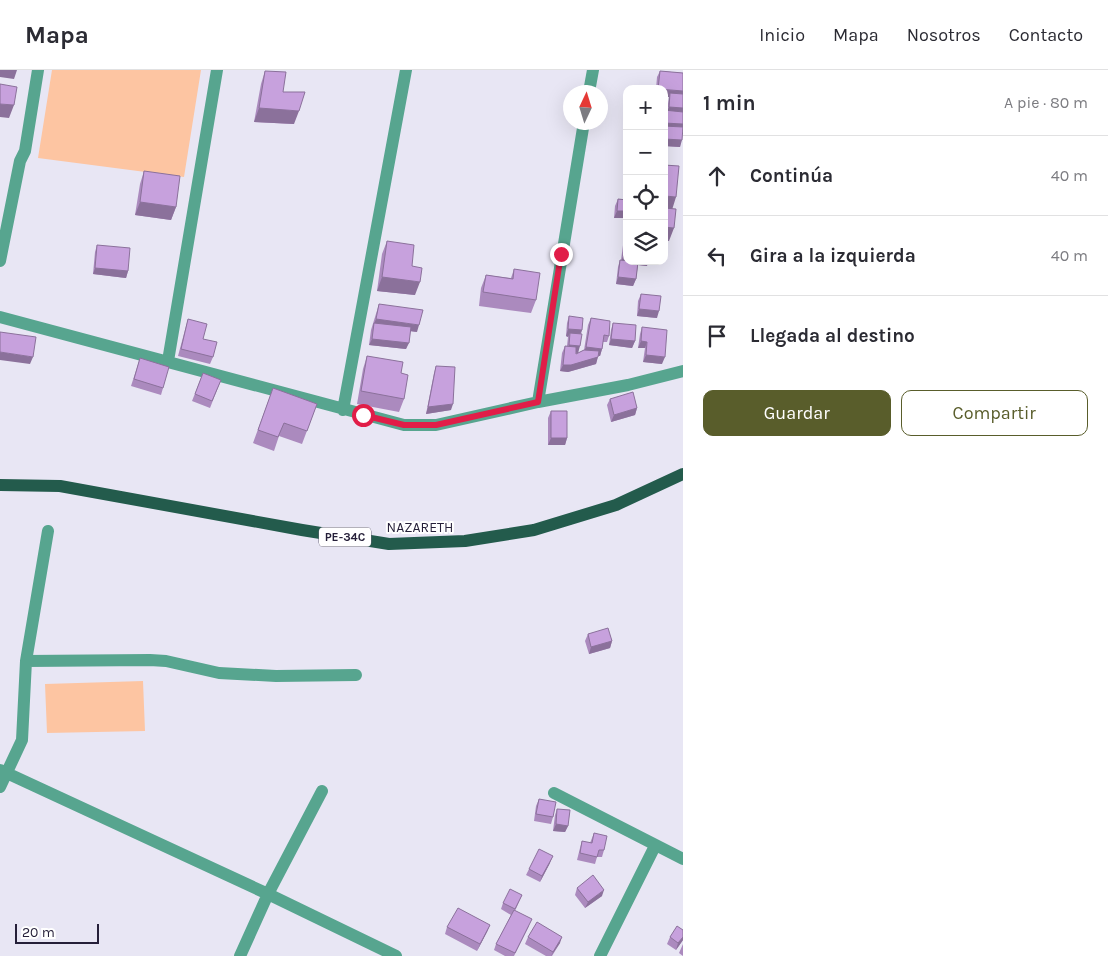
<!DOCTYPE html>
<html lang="es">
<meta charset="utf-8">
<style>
:root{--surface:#fff;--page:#f7f7f7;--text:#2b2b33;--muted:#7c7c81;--line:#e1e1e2;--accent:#595d2b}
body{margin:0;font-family:Karla,sans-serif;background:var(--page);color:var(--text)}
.controls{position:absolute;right:15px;top:15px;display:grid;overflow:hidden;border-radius:10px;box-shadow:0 5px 20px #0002}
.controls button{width:45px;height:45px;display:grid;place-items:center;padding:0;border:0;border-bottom:1px solid var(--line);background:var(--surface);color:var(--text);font:25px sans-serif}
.compass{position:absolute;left:563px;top:15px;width:45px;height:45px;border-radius:50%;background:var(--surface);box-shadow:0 5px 20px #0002;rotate:4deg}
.scale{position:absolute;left:15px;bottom:12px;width:84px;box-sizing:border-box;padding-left:5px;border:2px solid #251f39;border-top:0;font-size:14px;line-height:18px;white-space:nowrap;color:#251f39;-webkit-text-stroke:4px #fff;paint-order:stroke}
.stop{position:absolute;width:15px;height:15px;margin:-11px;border:4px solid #e11d48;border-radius:50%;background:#fff}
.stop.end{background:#e11d48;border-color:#fff;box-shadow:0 1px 5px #0008}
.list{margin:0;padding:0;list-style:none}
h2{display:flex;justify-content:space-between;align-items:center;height:65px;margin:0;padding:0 20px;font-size:21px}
h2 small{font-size:16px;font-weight:400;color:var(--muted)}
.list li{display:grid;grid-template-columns:32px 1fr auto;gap:15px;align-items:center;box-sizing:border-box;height:80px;padding:0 20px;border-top:1px solid var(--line)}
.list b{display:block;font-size:19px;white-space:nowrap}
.list em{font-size:16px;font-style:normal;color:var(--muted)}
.actions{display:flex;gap:10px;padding:15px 20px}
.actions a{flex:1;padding:11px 0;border:1px solid var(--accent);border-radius:10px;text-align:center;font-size:18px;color:var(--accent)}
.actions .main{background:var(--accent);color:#fff}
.icon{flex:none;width:28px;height:28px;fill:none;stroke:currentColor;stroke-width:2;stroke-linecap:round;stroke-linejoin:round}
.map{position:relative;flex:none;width:683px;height:886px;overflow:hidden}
header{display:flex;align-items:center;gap:30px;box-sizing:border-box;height:70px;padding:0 25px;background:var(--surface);border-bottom:1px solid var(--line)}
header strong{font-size:24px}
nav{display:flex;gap:28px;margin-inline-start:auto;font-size:18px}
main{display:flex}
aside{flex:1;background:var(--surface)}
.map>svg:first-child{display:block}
.green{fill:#fdc5a2}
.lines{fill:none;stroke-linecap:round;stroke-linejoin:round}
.street{stroke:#57a58f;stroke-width:12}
.primary{stroke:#235b4c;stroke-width:12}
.wall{fill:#ab8abe}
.shaded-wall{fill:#8b719b}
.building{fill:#c7a1dd;stroke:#8b719b}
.route{stroke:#e11d48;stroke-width:6}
.labels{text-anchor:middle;stroke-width:4;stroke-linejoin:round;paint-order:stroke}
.shield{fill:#fff;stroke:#666274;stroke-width:1}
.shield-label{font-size:12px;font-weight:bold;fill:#251f39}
.street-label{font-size:14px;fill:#251f39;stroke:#fff}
</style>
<header>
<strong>Mapa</strong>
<nav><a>Inicio</a><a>Mapa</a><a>Nosotros</a><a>Contacto</a></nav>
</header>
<main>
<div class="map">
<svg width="683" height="886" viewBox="0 0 683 886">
<rect width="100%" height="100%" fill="#e8e6f4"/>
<path class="green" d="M52,0H201L184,107L38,88Z
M143,611L145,661L47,663L45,614Z"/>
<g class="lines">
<path class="street" d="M589,22L593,0
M0,191L20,91L25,81L38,0
M0,247L404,355H436L538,332L628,315L683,301
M168,291L217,0
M538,332L584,52
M343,340L406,0
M26,591L150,590L166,591L219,603L276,606L356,605
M0,700L268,824L396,886
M0,717L22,670L26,591L48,461
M554,723L683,789
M240,886L268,824L322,721
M600,886L655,776"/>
<path class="primary" d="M0,415L60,416L302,460L389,474L465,471L534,460L616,435L683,404"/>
</g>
<path class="wall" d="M265,1L283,22L294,54L254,52L261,14Z
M660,1L683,3L682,61L680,77L664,76V40H667L669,27L664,19H656L657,7Z
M144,101L176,137L171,150L135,145L140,114Z
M618,129L627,130V148H614L615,136Z
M626,161L627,191H648L647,196L638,195L636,209L633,216L616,214L618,197L620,190H621L624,168Z
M387,171L412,196L415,225L377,221L382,184Z
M97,175L128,201L126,208L93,204L95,182Z
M514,199L536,230L531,243L479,236L481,218L486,205L511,208Z
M641,224L657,248L637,246L638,231Z
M379,234L417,262L410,261L406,279L369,275L371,260Z
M569,246L582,260L581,264L578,283L576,282V284L584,280L588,255L591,248L609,266L607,272H603L602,279L600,286L598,285L596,294L568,302L560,301L562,283L565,276H567L568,267L566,266L567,253Z
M188,249L203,269L213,287L210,294L178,286L186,256Z
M613,253L635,271L632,278L609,275L611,260Z
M642,257L662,294L643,292L645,278H638L640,264Z
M367,286L404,329L399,342L357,334L363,299Z
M140,288L163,318L161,325L131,316Z
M436,296L451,340L426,344L434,303Z
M203,303L221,310L210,338L192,331Z
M273,318L317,334L302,374L279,366L274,381L253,373Z
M610,329L637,338L635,345L611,352L607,335Z
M551,341L567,368L565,375H548V348Z
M588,564L612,571L610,578L589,584L585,571Z
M539,729L553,747L551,754L534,751L536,736Z
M557,739L568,756L565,762L553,761L555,745Z
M594,763L604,780L602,787H597L595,794L577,790L580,778L582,771L590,773Z
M550,793L540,812L526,805L529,799Z
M577,818L602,826L585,838L575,825Z
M522,825L515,841L529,856L514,886H505L494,880L496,874L511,845L501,839L503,833Z
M490,855L487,862L477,881L445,864L447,857Z
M683,860V870L676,880L667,874L670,867Z
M528,867L560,873L552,886H546L525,874Z
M683,874V886L679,883Z"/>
<path class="shaded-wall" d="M0,0H17L14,9L0,7Z
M664,20L683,21V28L670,23L669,27H664Z
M0,34L14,35L9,48L0,47Z
M669,37L683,38V46L666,44Z
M259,38L299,41L294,54L254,52Z
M664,53L683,54V61L664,60Z
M664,69L682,70L680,77L664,76Z
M665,126L676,127L672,140L664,139V127Z
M140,132L176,137L171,150L135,145Z
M617,141H627V148H614Z
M664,157L674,158L669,171H664Z
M623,186H627V191H648L647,196L621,193Z
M95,198L128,201L126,208L93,204Z
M382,207L420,212L415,225L377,221Z
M618,207L636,209L633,216L616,214Z
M639,239L659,241L657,248L637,246Z
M376,249L419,255L417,262L373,256Z
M568,259L582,260L579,267L570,263L568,267L566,266Z
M372,269L409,273L406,279L369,275Z
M611,269L635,271L632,278L609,275Z
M641,271L647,272L645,278H638Z
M569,275L580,276L578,283L566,282Z
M586,277L602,279L600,286L583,284Z
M0,282L33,287L30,294L0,290Z
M646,285L665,287L662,294L643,292Z
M598,287L596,294L568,302L560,301L563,295Z
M453,334L451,340L426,344L428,337Z
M637,338L635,345L611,352L614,345Z
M551,368H567L565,375H548Z
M612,571L610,578L589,584L591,577Z
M556,754L568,756L565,762L553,761Z
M553,786L550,793L540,812L542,806Z
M604,820L602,826L585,838L588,832Z
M490,855L487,862L477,881L480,874Z
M562,867L560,873L551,886L553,882Z
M683,867V870L676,880L678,873Z"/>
<path class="building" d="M265,1L286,2L283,22H305L299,41L259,38Z
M660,1L683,3V21L658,19Z
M0,14L17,17L14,35L0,34Z
M670,23L683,24V38L669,37Z
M664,40L683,42V54L664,53Z
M664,56L683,57L682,70L664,69Z
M664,95L679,96L676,127L665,126L664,127Z
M144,101L180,106L176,137L140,132Z
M618,129L627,130V141H617Z
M664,138L676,139L674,158L664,157Z
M626,161H627V186H623Z
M387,171L414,175L412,196L422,198L420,212L382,207Z
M97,175L130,178L128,201L95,198Z
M620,190L638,192L636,209L618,207Z
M514,199L540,203L536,230L483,222L486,205L513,209Z
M641,224L661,226L659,241L639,239Z
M379,234L423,240L419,255L376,249Z
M569,246L583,248L582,260L568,259Z
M591,248L610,251L609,266L604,265L602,279L586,277Z
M188,249L207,254L203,269L217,272L213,287L181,279Z
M374,253L411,257L409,273L372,269Z
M613,253L636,255L635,271L611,269Z
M642,257L667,260L665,287L646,285L647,272L641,271Z
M0,262L36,267L33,287L0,282Z
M570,263L582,264L580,276L569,275Z
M565,276L576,277V284L584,280L599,281L598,287L571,295H563Z
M367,286L403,292L401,303L408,305L404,329L361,321Z
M140,288L169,297L163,318L134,309Z
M436,296L455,297L453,334L428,337Z
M203,303L221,310L212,331L195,324Z
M273,318L317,334L307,361L284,353L278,367L258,360Z
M633,322L637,338L614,345L610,329Z
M551,341H567V368H551Z
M608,558L612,571L591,577L588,564Z
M539,729L556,732L553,747L536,744Z
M557,739L570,740L568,756L556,754Z
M594,763L607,766L604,780H599L597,787L580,783L582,771L592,773Z
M539,779L553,786L542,806L529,799Z
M593,805L604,820L588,832L577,818Z
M510,819L522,825L515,839L503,833Z
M458,838L490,855L480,874L447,857Z
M514,840L532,849L515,883L496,874Z
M537,852L562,867L553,882L528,867Z
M677,856L683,860V867L678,873L670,867Z"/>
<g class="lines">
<path class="route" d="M363,345L404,355H436L538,332L561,184"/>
</g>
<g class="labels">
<rect class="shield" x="319" y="457.5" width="52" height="19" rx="4"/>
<g class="shield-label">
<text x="345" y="471">PE-34C</text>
</g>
<g class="street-label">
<text x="420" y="462">NAZARETH</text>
</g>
</g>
</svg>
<div class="controls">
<button>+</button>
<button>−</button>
<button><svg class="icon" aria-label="locate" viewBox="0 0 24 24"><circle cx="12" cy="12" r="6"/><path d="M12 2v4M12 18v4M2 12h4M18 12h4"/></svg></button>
<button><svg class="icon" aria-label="layers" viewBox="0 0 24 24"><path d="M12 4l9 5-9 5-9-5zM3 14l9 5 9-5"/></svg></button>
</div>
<svg class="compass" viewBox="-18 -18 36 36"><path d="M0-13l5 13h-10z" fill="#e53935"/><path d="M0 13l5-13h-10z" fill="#7c7c81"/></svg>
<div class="scale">20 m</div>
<div class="stop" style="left:363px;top:345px"></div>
<div class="stop end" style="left:561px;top:184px"></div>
</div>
<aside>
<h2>1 min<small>A pie · 80 m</small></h2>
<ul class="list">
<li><svg class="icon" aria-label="ahead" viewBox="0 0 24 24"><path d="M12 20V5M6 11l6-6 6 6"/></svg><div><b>Continúa</b></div><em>40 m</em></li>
<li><svg class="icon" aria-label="left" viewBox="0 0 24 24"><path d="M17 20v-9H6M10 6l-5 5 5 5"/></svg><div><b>Gira a la izquierda</b></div><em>40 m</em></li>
<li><svg class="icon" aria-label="arrive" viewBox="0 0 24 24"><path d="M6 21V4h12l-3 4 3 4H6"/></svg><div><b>Llegada al destino</b></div></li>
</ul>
<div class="actions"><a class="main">Guardar</a><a>Compartir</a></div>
</aside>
</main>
